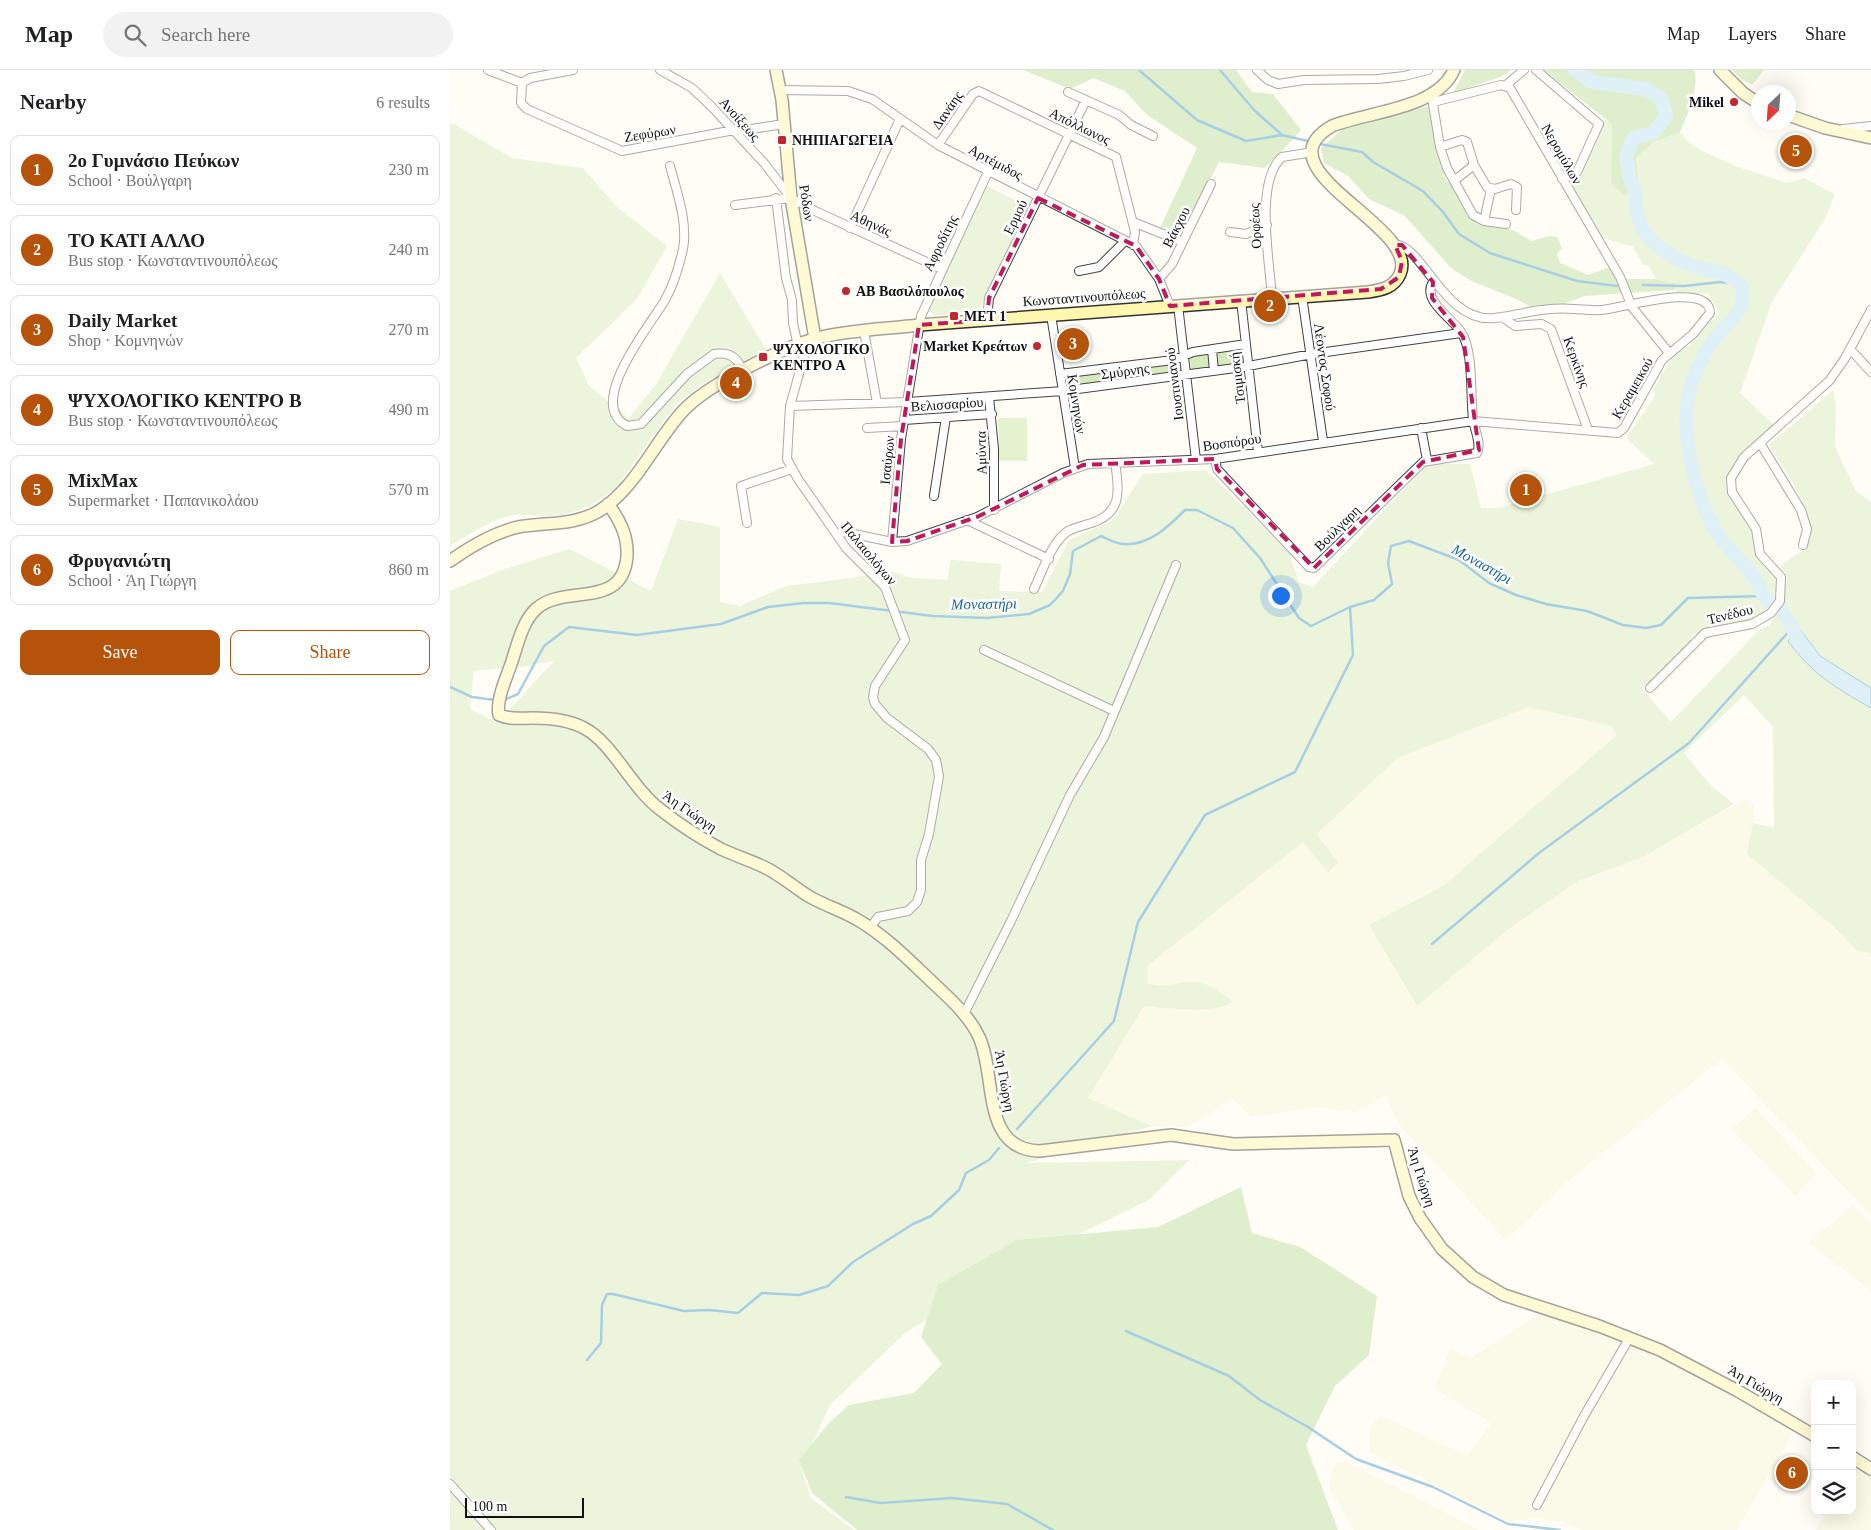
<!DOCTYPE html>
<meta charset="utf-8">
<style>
:root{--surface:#fff;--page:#f2f2f2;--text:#202124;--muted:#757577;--line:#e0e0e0;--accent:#b45309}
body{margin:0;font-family:"Times New Roman",serif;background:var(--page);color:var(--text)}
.controls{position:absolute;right:15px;bottom:15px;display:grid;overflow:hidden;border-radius:10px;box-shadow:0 5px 20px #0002}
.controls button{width:45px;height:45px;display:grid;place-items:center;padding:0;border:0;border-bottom:1px solid var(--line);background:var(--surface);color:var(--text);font:25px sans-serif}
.compass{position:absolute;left:1301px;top:15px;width:45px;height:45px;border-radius:50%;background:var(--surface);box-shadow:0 5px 20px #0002;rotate:205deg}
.scale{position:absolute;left:15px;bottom:12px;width:119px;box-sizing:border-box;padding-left:5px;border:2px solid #111;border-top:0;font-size:14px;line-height:18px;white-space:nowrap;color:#111;-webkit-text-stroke:4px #fff;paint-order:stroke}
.you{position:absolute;left:830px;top:525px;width:18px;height:18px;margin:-12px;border:4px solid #fff;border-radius:50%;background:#1a73e8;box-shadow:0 0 0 8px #1a73e833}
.badge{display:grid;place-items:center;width:32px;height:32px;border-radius:50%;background:var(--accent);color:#fff;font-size:16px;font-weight:700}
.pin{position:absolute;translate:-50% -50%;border:2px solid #fff;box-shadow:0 1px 5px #0006}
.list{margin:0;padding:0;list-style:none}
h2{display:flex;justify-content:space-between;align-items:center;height:65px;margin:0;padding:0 20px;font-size:21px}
h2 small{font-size:16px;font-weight:400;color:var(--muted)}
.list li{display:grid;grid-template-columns:32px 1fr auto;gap:15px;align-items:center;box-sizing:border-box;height:70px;margin:0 10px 10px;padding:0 10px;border:1px solid var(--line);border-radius:10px}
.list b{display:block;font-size:19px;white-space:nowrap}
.list p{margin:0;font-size:16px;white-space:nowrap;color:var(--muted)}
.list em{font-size:16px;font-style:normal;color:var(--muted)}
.actions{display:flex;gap:10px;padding:15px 20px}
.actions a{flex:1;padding:11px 0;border:1px solid var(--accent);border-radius:10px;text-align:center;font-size:18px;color:var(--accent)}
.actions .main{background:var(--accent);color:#fff}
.icon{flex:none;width:28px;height:28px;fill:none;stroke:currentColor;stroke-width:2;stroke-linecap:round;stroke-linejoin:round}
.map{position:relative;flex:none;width:1421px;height:1460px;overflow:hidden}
header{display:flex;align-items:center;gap:30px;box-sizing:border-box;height:70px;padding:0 25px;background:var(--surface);border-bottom:1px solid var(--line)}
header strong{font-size:24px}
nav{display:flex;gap:28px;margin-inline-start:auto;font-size:18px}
.search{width:350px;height:45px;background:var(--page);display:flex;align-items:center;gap:12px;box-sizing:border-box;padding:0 18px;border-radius:28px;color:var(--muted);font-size:19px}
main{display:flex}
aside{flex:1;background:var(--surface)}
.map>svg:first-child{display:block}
.farmland{fill:#f6f3d4}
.green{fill:#d5ebbd;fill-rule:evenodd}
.forest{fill:#b9dc9c}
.pitch{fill:#e6f2cf}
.water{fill:#b9e0f7;stroke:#3f96cf}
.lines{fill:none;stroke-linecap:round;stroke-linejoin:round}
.stream{stroke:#3f96cf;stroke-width:2.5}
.river{stroke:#b9e0f7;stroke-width:14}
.street-casing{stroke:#444;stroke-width:10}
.secondary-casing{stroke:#333;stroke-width:14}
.street{stroke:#fff;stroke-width:8}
.secondary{stroke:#fff6b0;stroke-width:11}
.marked{fill:none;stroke:#c2185b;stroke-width:4;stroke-dasharray:10 6;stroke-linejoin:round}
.poi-dot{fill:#c4262e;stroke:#fff;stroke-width:2}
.labels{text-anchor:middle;stroke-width:5;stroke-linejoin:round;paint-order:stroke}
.poi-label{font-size:14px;font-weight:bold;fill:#111;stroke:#fff;text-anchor:start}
.street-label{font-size:14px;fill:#111;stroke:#fff}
.water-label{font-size:15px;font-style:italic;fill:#1768a6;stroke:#fff}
</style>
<header>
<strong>Map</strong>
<div class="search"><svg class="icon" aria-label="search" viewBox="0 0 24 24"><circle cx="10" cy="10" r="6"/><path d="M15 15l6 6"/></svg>Search here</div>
<nav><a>Map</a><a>Layers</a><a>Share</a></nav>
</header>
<main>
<aside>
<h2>Nearby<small>6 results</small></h2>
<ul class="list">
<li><span class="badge">1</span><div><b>2ο Γυμνάσιο Πεύκων</b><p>School · Βούλγαρη</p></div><em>230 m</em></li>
<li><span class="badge">2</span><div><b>ΤΟ ΚΑΤΙ ΑΛΛΟ</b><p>Bus stop · Κωνσταντινουπόλεως</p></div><em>240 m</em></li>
<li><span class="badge">3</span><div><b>Daily Market</b><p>Shop · Κομνηνών</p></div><em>270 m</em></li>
<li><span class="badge">4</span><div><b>ΨΥΧΟΛΟΓΙΚΟ ΚΕΝΤΡΟ B</b><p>Bus stop · Κωνσταντινουπόλεως</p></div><em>490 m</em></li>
<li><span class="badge">5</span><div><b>MixMax</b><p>Supermarket · Παπανικολάου</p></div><em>570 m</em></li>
<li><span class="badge">6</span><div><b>Φρυγανιώτη</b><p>School · Άη Γιώργη</p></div><em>860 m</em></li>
</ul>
<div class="actions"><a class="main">Save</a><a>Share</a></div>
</aside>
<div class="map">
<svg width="1421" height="1460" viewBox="0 0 1421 1460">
<rect width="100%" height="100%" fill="#fffdf5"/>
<path class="farmland" d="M1079,637L1161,656L1167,665L993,816L919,855L966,936L1056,861L1128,811L1193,787L1295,729L1304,736L1303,753L1383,857L1407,881L1421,883V1145L1272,989L1118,1111L1056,1170L948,1053L936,1025L905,1042L863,1037L801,1047L783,1029L737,1057L702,1056L638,1028L694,936L731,939L776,937L783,932L765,918L745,912L707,917L696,912L697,896L853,771L878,803L888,792L867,764L947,688Z
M1305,1038L1367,1104L1345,1126L1282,1059Z
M1403,1135L1421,1153V1220L1358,1173Z
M1093,1239L1180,1267L1347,1356L1287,1460H1130L1111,1451L1085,1449L1059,1451L919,1382L920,1357L931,1346L1017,1386L1042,1353L984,1318L1000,1280L1021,1288L1082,1249Z
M1406,1389L1421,1399V1460H1366L1377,1441H1402V1397Z
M887,1392H896L1029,1460H904L879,1418L881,1403Z"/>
<path class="green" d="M1156,49L1162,54L1161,113L1189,112L1186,88L1202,73L1230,62L1239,73L1251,80L1285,96L1337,113L1354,108L1385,124L1376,147L1322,232L1290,323L1324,355C1307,370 1265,398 1279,425C1286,437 1298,447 1302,461C1305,468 1304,476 1307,484C1310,493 1320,500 1327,507C1328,514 1329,523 1328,530C1322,553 1261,558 1241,566V573L1203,610L1191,617L1221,652L1309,560L1319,555L1334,533L1337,506L1330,496C1337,490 1350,484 1355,477C1373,450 1333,398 1319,375L1383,320L1386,335L1385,377L1406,421L1421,432V883L1407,881L1383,856L1297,784L1303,753L1324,758L1323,657L1294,625L1234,683L1261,716L1284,734L1193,787L1128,811L1056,861L967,936L919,855L993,816L1167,665L1161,656L1079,637L947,688L867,764L888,792L878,803L853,772L697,896V913C715,920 726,911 744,912C760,913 771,922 783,932C766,945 715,938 694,936L638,1028L702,1056L576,1093L739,1090L699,1130L556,1199L454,1264L380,1335L351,1398L361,1428L404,1460H0V521L55,499L119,479L201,521L228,449L270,457V532L290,536L336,516L403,508L436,500L462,508L497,510L501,490L551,494L549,521L592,522L619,470L662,451L693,404L756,400L839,483L849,512L863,517L977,394H1020L1031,438H1048L1204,394L1176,368L1205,326L1204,318L1222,286L1239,276L1269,242L1258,224L1226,223L1225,214L1206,209L1198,195H1193L1183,177L1153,168L1119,111L1129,103ZM104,591L47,653L20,639L24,601L77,596Z
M0,52L62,88L133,98L166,136L217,176L187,229L126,288L139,316L179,348L206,314L270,203L317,281L255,312L226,334L165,419C145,434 124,446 98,446C85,446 72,443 59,446C38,451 19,465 0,476Z
M537,116L579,137L529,240L484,246L478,239Z
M792,278L793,293L767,298L765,282Z
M759,283L761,299L742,301L739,287Z
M729,292L731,303L697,307L696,297Z
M689,298L691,308L662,312L661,301Z
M653,302L655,312L619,316L617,307Z"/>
<path class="forest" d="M573,0H786L802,22L823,24L851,60L826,88L814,98L769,92L737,156L710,158L747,78L696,44L675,21L644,8L620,19Z
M1015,0H1061L1050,7L1003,23Z
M1093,0H1244C1250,20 1237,44 1230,62L1202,73L1186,88L1189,112L1175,126L1161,113L1162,54Z
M1283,0H1314L1302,15L1289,8Z
M979,36L996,112H1002L1027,154L1063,160L1082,171L1098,166L1107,167L1112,178L1107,184L1110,193L1138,205L1158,198L1170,202L1174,209H1206L1225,214V220L1134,226L1109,236L1083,238L1064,228L1021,211L1001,198L955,146L919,129L898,106L874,93L871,78L894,58Z
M791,1117L802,1163L850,1177L927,1226L919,1285L885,1316L856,1375L888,1460H407L362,1423L349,1390L379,1353L399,1335L464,1323L492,1294L471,1267L488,1215L567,1170L708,1157Z"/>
<path class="pitch" d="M548,348H577V391H549Z"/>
<path class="water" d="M1349,558L1370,586L1421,618V638C1386,618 1362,604 1338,571Z"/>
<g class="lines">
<path class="stream" d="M689,0L747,50L796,71L832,65
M770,0L804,40L832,65L862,72
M870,74L912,82L923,92L973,121L993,142L1009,164L1040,183L1127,211L1167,216
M1193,215L1234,216L1270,212L1291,215
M0,617L22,627L46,630
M54,630L68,624L94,576L119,557L187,565L271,554L318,537L354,533H379L483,546L537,548L579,544L600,535L613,521L620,504L623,481L651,466C658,469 666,474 674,474C699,476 719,456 735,440H747L783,458L810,488L849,548L861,556L900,537L924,530L942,514L938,493L941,476L959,471L1009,490L1039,513L1066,525L1096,534L1137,541L1173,555L1196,558L1211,555L1238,528L1313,526
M982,874L1089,783L1239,673L1341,559
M567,1059L664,951L688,852L755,745L845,702L903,585L900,537
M676,1261L779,1306L810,1330L858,1357L906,1389L983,1417L1058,1454L1110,1460
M137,1290L151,1273L152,1235L157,1224H163L234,1241L259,1240L288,1243L312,1223L349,1225L378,1216L403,1192L463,1154L481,1146L509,1120L516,1103L539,1090L549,1078
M396,1427L431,1433L502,1428L557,1434L603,1460"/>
<path class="river" d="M1125,0L1142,12L1196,19L1212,29L1216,47L1203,63L1183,68L1176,86L1180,109L1185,120L1186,142L1192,158L1203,173L1228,190L1253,199L1273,203L1291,215C1300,242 1275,253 1262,272C1255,283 1248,297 1243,309C1226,353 1245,435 1273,471C1282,483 1294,494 1303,505C1313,519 1307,523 1324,535
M1333,542L1353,578"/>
<defs>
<path id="street" d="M38,0L72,13L71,33L77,39L172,81L279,61L295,60L334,54
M210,0L242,18L262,37L314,93L341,128L365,141L492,199
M807,0L818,10L828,14L854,10L928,9L954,6L978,0
M1086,0L1149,54L1127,102L1112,109
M72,13L80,8L123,0
M1056,15L1074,0
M330,20L398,21L422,29L488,75L686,176L709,209L720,236
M618,22L669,45L681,55L703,66
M982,28L990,77L997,98L1023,145L1034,151L1056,154
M983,32L1051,15L1060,18L1170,207L1182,237L1219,283
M1393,59L1421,56
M488,75L523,24L529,21L666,87L685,162L683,175
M990,77L1012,70L1017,72L1024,95L1037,117L1045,119L1061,114L1067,117L1066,140
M220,96C227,122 238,153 233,179C229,197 224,214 215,230C202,253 134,334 177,356L191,354L237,304L264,284C280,282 287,287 293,301
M1004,111L1024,95
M326,128L336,208L342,230L343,253L348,276
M285,135L341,128
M1034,151L1041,119
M683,152L733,172
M400,158L450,49
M780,162L796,164L817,155
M629,201L649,197L675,171
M709,209L722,194L761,114
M852,226L873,371
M822,228C820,193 804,112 832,87L863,82
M791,230L808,382
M728,235L746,390
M601,245L625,398
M1052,247L1065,256L1092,254L1101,259L1137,357
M537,250L539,228L636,30
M414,261L427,333
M353,273L354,286L340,336L337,389L348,409L396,478L435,517L455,570L425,616L423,627L425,634L437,648L478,679L486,690L489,706L479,764L471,790V820L467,832L458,841L428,847L420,858
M762,279L764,301
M1400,279L1421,302
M610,304L723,290L743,282L796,274
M539,327L544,379V440
M340,336L458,332L613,321L793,297L862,284L1011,263
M454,350L542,344
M417,358L453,356
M971,358L977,390
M1310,373L1351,440L1357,459L1353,475
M765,389L767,399L859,497L864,498L973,392L1027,383C1032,374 1024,359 1023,349C1020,325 1024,281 1011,262C1002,248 971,230 983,212
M484,426L496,347
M517,450L599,489
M297,453L291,416L342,399
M386,464L395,462L442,472L451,369L471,246L538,102
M442,472L457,471L527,447L613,403L638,394L765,389L1023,351L1168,363L1174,358L1212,290L1243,264L1260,243C1260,210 1169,239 1151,240C1134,241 1118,237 1101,239C1082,240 1064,246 1045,248C994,254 972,173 945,175
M584,519C592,502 600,477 614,464C620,458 630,457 638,454C672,445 670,422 665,393
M534,580L664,641
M1200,618L1255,563L1302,554L1321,543L1330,531L1331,507L1310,484L1306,459L1282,422L1281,408L1294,387L1379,311L1394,290L1421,240
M514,944L561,851L620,725L654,667L726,495
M0,1414L41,1460
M1087,1435L1134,1346L1180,1267"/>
<path id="secondary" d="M326,0L332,30L341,128L365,269
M1270,0L1293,23L1308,33
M1338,45L1375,58L1421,68
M158,434C170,450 178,466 177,486C173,541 114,513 86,539C71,553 67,578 60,597C55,611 46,631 49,645C61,650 71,648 83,648C99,648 119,650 134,658C163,673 182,719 211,740C230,755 250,768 271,779C286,786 302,791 316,798C332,806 345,818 360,827C376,836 393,841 408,850C434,865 458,889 480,910C498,927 519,945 529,967C547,1005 530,1080 590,1081L721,1065L783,1074L944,1070L959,1126L970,1148L992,1179L1023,1207L1054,1225L1149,1256L1210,1280L1288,1321L1365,1366
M0,491C21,476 43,463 68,457C95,452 124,456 149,441C185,419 204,373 232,342C256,315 332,278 367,268C400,260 435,259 469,255L918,222C931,220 944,218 950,204C971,156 806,100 882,56C919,41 986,40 1004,0
M1402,1387L1421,1399"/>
</defs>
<use href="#street" class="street-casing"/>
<use href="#secondary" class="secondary-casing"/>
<use href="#street" class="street"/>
<use href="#secondary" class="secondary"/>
</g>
<path d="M0 0H1421V1460H0ZM588,128L686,176L709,209L720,236L931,219L949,207L952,191L945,175H952L983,212L982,228L1013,267L1029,380L973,392L864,498L767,399L765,389L633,395L527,447L457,471L442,472L451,369L469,255L537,250L539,228Z" fill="#fffdf5" fill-opacity=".55" fill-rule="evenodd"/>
<path class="marked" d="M588,128L686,176L709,209L720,236L931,219L949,207L952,191L945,175H952L983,212L982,228L1013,267L1029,380L973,392L864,498L767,399L765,389L633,395L527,447L457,471L442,472L451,369L469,255L537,250L539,228Z"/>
<g class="poi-dot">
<circle cx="1284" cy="32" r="5"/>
<rect x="327" y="65" width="10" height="10" rx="2.5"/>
<circle cx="396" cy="221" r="5"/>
<rect x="499" y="241" width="10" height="10" rx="2.5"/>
<circle cx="587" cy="276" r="5"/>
<rect x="308" y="282" width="10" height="10" rx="2.5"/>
</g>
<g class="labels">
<g class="poi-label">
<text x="1274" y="37" text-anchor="end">Mikel</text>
<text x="342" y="75">ΝΗΠΙΑΓΩΓΕΙΑ</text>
<text x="406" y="226">ΑΒ Βασιλόπουλος</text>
<text x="514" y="251">ΜΕΤ 1</text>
<text x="577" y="281" text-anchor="end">Market Κρεάτων</text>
<text x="323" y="284">ΨΥΧΟΛΟΓΙΚΟ<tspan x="323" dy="16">ΚΕΝΤΡΟ A</tspan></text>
</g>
<g class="street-label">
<text transform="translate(497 40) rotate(-55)" y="5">Δανάης</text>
<text transform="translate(290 49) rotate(48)" y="5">Ανοίξεως</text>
<text transform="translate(630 56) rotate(26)" y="5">Απόλλωνος</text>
<text transform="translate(200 63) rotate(-9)" y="5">Ζεφύρων</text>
<text transform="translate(1112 84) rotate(60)" y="5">Νερομύλων</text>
<text transform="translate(546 92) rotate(28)" y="5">Αρτέμιδος</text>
<text transform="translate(357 133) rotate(81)" y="5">Ρόδων</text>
<text transform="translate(565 147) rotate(-64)" y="5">Ερμού</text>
<text transform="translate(421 153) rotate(24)" y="5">Αθηνάς</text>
<text transform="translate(805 156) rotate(-93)" y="5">Ορφέως</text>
<text transform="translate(726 157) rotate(-63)" y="5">Βάκχου</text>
<text transform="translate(490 173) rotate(-64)" y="5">Αφροδίτης</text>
<text transform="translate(634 227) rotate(-4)" y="5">Κωνσταντινουπόλεως</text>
<text transform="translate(1127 292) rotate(70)" y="5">Κερκίνης</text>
<text transform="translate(875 297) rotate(82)" y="5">Λέοντος Σοφού</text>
<text transform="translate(675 301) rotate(-8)" y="5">Σμύρνης</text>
<text transform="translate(787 308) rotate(-97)" y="5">Τσιμισκή</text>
<text transform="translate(724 314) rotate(-97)" y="5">Ιουστινιανού</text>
<text transform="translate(1182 318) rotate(-60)" y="5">Κεραμεικού</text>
<text transform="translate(497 334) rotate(-4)" y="5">Βελισσαρίου</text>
<text transform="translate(627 334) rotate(81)" y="5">Κομνηνών</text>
<text transform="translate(782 372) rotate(-8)" y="5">Βοσπόρου</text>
<text transform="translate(531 383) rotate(-91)" y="5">Αμύντα</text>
<text transform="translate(437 390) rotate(-84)" y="5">Ισαύρων</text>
<text transform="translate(887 458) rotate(-45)" y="5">Βούλγαρη</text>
<text transform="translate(419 483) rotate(50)" y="5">Παλαιολόγων</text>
<text transform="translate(1280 544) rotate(-14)" y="5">Τενέδου</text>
<text transform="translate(240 741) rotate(34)" y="5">Άη Γιώργη</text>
<text transform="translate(555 1011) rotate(80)" y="5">Άη Γιώργη</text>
<text transform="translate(972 1107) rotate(72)" y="5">Άη Γιώργη</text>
<text transform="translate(1306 1314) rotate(30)" y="5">Άη Γιώργη</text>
</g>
<g class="water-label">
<text transform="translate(1032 494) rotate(29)" y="5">Μοναστήρι</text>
<text transform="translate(534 534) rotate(-1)" y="5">Μοναστήρι</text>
</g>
</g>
</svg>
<div class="controls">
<button>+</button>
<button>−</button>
<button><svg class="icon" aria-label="layers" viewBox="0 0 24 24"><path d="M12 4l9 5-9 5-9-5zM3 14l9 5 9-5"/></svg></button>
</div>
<svg class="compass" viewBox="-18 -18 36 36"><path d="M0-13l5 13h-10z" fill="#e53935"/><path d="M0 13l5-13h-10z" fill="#757577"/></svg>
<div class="scale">100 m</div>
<div class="you"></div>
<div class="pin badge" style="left:1076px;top:420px">1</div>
<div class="pin badge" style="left:820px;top:236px">2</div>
<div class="pin badge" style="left:623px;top:274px">3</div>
<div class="pin badge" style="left:286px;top:313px">4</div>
<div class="pin badge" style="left:1346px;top:81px">5</div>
<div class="pin badge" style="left:1342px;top:1403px">6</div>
</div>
</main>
